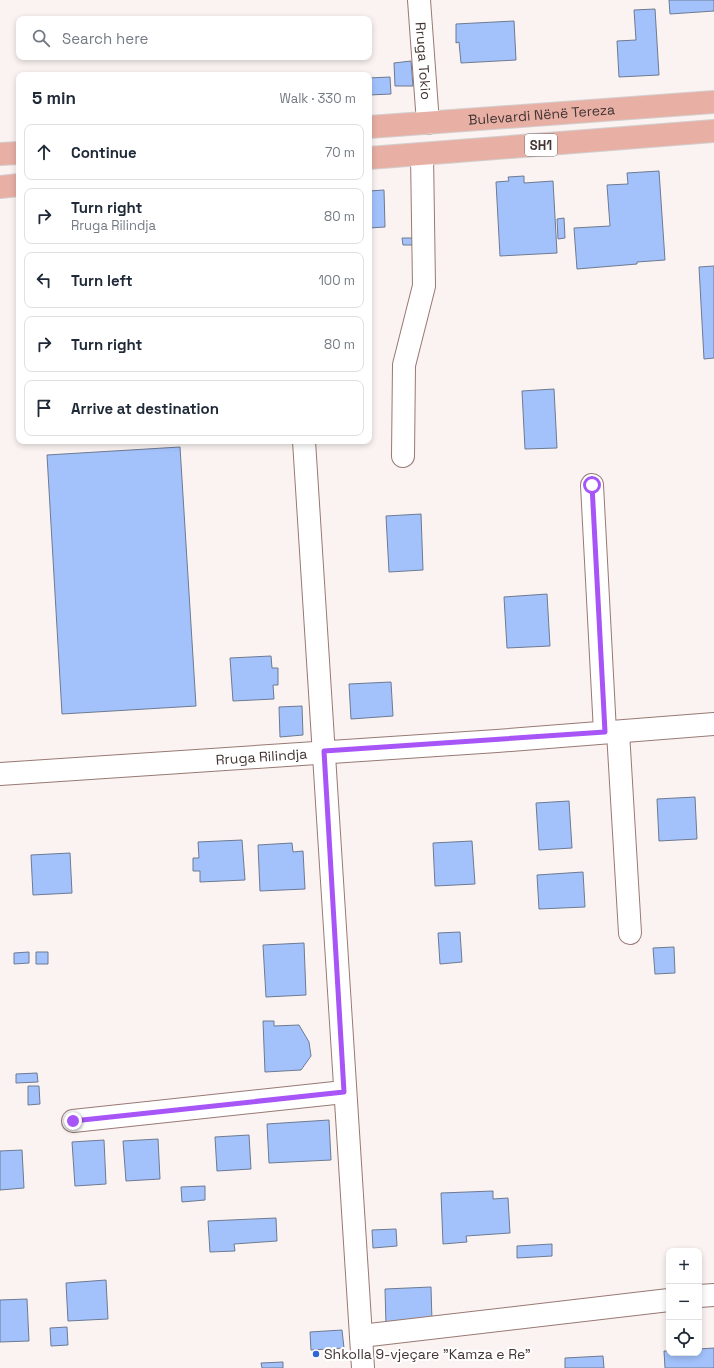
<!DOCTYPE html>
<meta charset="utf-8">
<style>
:root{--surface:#fff;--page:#f6f6f7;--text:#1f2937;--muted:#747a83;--line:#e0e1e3}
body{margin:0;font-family:"Space Grotesk",sans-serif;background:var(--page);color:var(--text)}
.controls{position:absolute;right:12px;bottom:12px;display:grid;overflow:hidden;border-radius:8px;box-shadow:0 2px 6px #0003}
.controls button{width:36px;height:36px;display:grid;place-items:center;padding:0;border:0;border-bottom:1px solid var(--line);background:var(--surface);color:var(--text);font:20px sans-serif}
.stop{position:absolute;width:12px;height:12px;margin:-9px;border:3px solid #a855f7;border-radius:50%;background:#fff}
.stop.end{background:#a855f7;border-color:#fff;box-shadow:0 1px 4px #0008}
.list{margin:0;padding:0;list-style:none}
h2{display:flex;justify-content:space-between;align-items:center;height:52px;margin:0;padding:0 16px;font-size:17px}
h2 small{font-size:13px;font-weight:400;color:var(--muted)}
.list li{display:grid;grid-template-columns:26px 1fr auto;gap:12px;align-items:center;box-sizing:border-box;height:56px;margin:0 8px 8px;padding:0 8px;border:1px solid var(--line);border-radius:8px}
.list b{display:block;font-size:15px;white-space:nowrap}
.list p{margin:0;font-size:13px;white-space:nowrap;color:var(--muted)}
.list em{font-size:13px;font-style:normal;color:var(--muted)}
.icon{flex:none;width:22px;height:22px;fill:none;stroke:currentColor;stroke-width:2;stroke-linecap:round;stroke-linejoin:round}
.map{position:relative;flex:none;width:714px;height:1368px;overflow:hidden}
.search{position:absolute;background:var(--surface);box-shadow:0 2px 6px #0003;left:16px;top:16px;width:356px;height:44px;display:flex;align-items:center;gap:10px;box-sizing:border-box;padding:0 14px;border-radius:8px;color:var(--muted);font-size:15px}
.panel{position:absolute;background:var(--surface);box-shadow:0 2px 6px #0003;left:16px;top:72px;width:356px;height:372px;border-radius:8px}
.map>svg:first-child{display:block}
.building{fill:#a3c2fc;stroke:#6d7a92}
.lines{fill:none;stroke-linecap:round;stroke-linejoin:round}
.minor-casing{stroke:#987973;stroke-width:24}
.major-casing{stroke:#d2cfce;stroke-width:24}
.minor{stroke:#fff;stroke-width:22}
.major{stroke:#e8afa5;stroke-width:22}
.route{stroke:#a855f7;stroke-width:5}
.poi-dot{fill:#3166d5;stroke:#fff;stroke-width:1.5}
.labels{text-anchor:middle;stroke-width:4;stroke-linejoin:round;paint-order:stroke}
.shield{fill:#fff;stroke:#7b7270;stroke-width:1}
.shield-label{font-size:13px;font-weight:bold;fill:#433533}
.street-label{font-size:14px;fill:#433533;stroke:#fff}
.poi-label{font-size:14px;fill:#433533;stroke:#fff;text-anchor:start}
</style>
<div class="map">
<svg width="714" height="1368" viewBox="0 0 714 1368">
<rect width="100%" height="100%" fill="#faf3f1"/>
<path class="building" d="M669,0H714V11L670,14Z
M655,9L659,75L619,77L617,41L636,40L634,10Z
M514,21L516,60L461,63L459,42L456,43V24Z
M411,61L413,86H395L394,63Z
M390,77L391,94L369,95V78Z
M659,171L665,260L637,262V264L577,269L574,228L610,226L607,185L628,184L627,173Z
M524,176V183L553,181L557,253L500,256L496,182L509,181L508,177Z
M384,190L385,227L369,228V191Z
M564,218L565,238L558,239L557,219Z
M402,238H415L416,245H403Z
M714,266V358L704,359L699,267Z
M554,389L557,448L525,449L522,391Z
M180,447L196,706L62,714L47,455Z
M421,514L423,570L389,572L386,516Z
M547,594L550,646L507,648L504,597Z
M271,656L272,668H278V685H273L274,699L233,701L230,658Z
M391,682L393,716L351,719L349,684Z
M302,706L303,735L280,737L279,707Z
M695,797L697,839L659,841L657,799Z
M569,801L572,848L539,850L536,803Z
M242,840L245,880L200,882V871H193V858H199L198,842Z
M472,841L475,884L435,886L433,843Z
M292,843L293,852L303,851L305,889L260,891L258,845Z
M70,853L72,893L33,895L31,855Z
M583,872L585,907L539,909L537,875Z
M460,932L462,962L440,964L438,933Z
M304,943L306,995L266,997L263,945Z
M674,947L675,973L655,974L653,948Z
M29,952V963L14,964V953Z
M36,952H48V964H36Z
M263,1021H274V1026L299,1025L309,1042L311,1056L301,1070L265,1072Z
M37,1073L38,1082L16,1083V1074Z
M28,1086H39L40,1104L28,1105Z
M329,1120L331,1160L269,1163L267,1124Z
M249,1135L251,1169L217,1171L215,1137Z
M158,1139L160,1179L126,1181L123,1141Z
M104,1140L106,1184L75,1186L72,1142Z
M22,1150L24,1188L0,1190V1151Z
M205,1186V1200L182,1202L181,1187Z
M493,1191V1199L508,1198L510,1233L466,1236L467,1242L443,1244L441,1193Z
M276,1218L277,1241L234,1244L235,1251L210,1252L208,1221Z
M396,1229L397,1246L373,1248L372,1230Z
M552,1244V1256L517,1258V1246Z
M106,1280L108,1319L68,1321L66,1283Z
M431,1287L432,1322L386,1325L385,1289Z
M27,1299L29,1341L0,1342V1300Z
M67,1327L68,1345L51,1346L50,1328Z
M342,1330L344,1348L311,1350L310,1332Z
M714,1348V1368H665L664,1351H669V1353H699V1349Z
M603,1356L604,1368H565V1358Z
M283,1362V1368H262L261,1363Z"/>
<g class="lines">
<defs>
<g id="minor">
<path id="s1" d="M419,0L428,123"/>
<path d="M304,441L363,1368"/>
<path d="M403,456L404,365L424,286L422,154"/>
<path d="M592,485L605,732"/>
<path d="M618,732L630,933"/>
<path id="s2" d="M0,774L497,741L714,724"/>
<path d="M73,1121L344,1092"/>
<path d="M699,1296L714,1295"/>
<path d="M361,1336L669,1300"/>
</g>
<g id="major">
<path id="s3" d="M369,127L714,102"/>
<path d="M0,154L19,153"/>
<path d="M369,158L714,131"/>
<path d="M0,187L19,185"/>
</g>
</defs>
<use href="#minor" class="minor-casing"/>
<use href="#major" class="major-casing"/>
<use href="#minor" class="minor"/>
<use href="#major" class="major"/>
</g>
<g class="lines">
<path class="route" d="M73,1121L344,1092L324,751L605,732L592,485"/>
</g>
<circle class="poi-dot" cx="316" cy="1354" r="4"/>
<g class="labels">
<rect class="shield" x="525" y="134" width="32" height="22" rx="3"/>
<g class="shield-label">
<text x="541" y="150">SH1</text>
</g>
<g class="street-label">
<text dy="5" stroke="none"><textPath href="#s1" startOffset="61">Rruga Tokio</textPath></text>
<text dy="5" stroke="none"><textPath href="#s3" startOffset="173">Bulevardi Nënë Tereza</textPath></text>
<text dy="5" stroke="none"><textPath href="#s2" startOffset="262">Rruga Rilindja</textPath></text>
</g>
<g class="poi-label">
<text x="324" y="1359">Shkolla 9-vjeçare "Kamza e Re"</text>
</g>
</g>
</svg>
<div class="controls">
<button>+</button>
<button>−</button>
<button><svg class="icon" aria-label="locate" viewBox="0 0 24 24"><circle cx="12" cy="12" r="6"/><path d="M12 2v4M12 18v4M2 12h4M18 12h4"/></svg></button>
</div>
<div class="stop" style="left:592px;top:485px"></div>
<div class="stop end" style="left:73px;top:1121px"></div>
<div class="search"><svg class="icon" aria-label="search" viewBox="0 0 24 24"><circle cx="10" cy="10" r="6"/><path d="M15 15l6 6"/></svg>Search here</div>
<section class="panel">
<h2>5 min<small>Walk · 330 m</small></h2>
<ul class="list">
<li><svg class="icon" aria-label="ahead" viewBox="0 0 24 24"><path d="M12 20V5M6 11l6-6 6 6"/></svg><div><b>Continue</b></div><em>70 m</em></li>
<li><svg class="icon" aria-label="right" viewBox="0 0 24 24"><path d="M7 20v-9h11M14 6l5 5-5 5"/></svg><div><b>Turn right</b><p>Rruga Rilindja</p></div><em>80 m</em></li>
<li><svg class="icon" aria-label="left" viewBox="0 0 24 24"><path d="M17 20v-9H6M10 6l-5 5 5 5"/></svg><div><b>Turn left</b></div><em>100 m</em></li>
<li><svg class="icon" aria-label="right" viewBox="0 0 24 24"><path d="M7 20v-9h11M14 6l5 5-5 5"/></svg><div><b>Turn right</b></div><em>80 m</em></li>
<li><svg class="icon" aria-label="arrive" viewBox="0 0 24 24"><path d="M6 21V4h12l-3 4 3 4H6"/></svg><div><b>Arrive at destination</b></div></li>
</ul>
</section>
</div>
